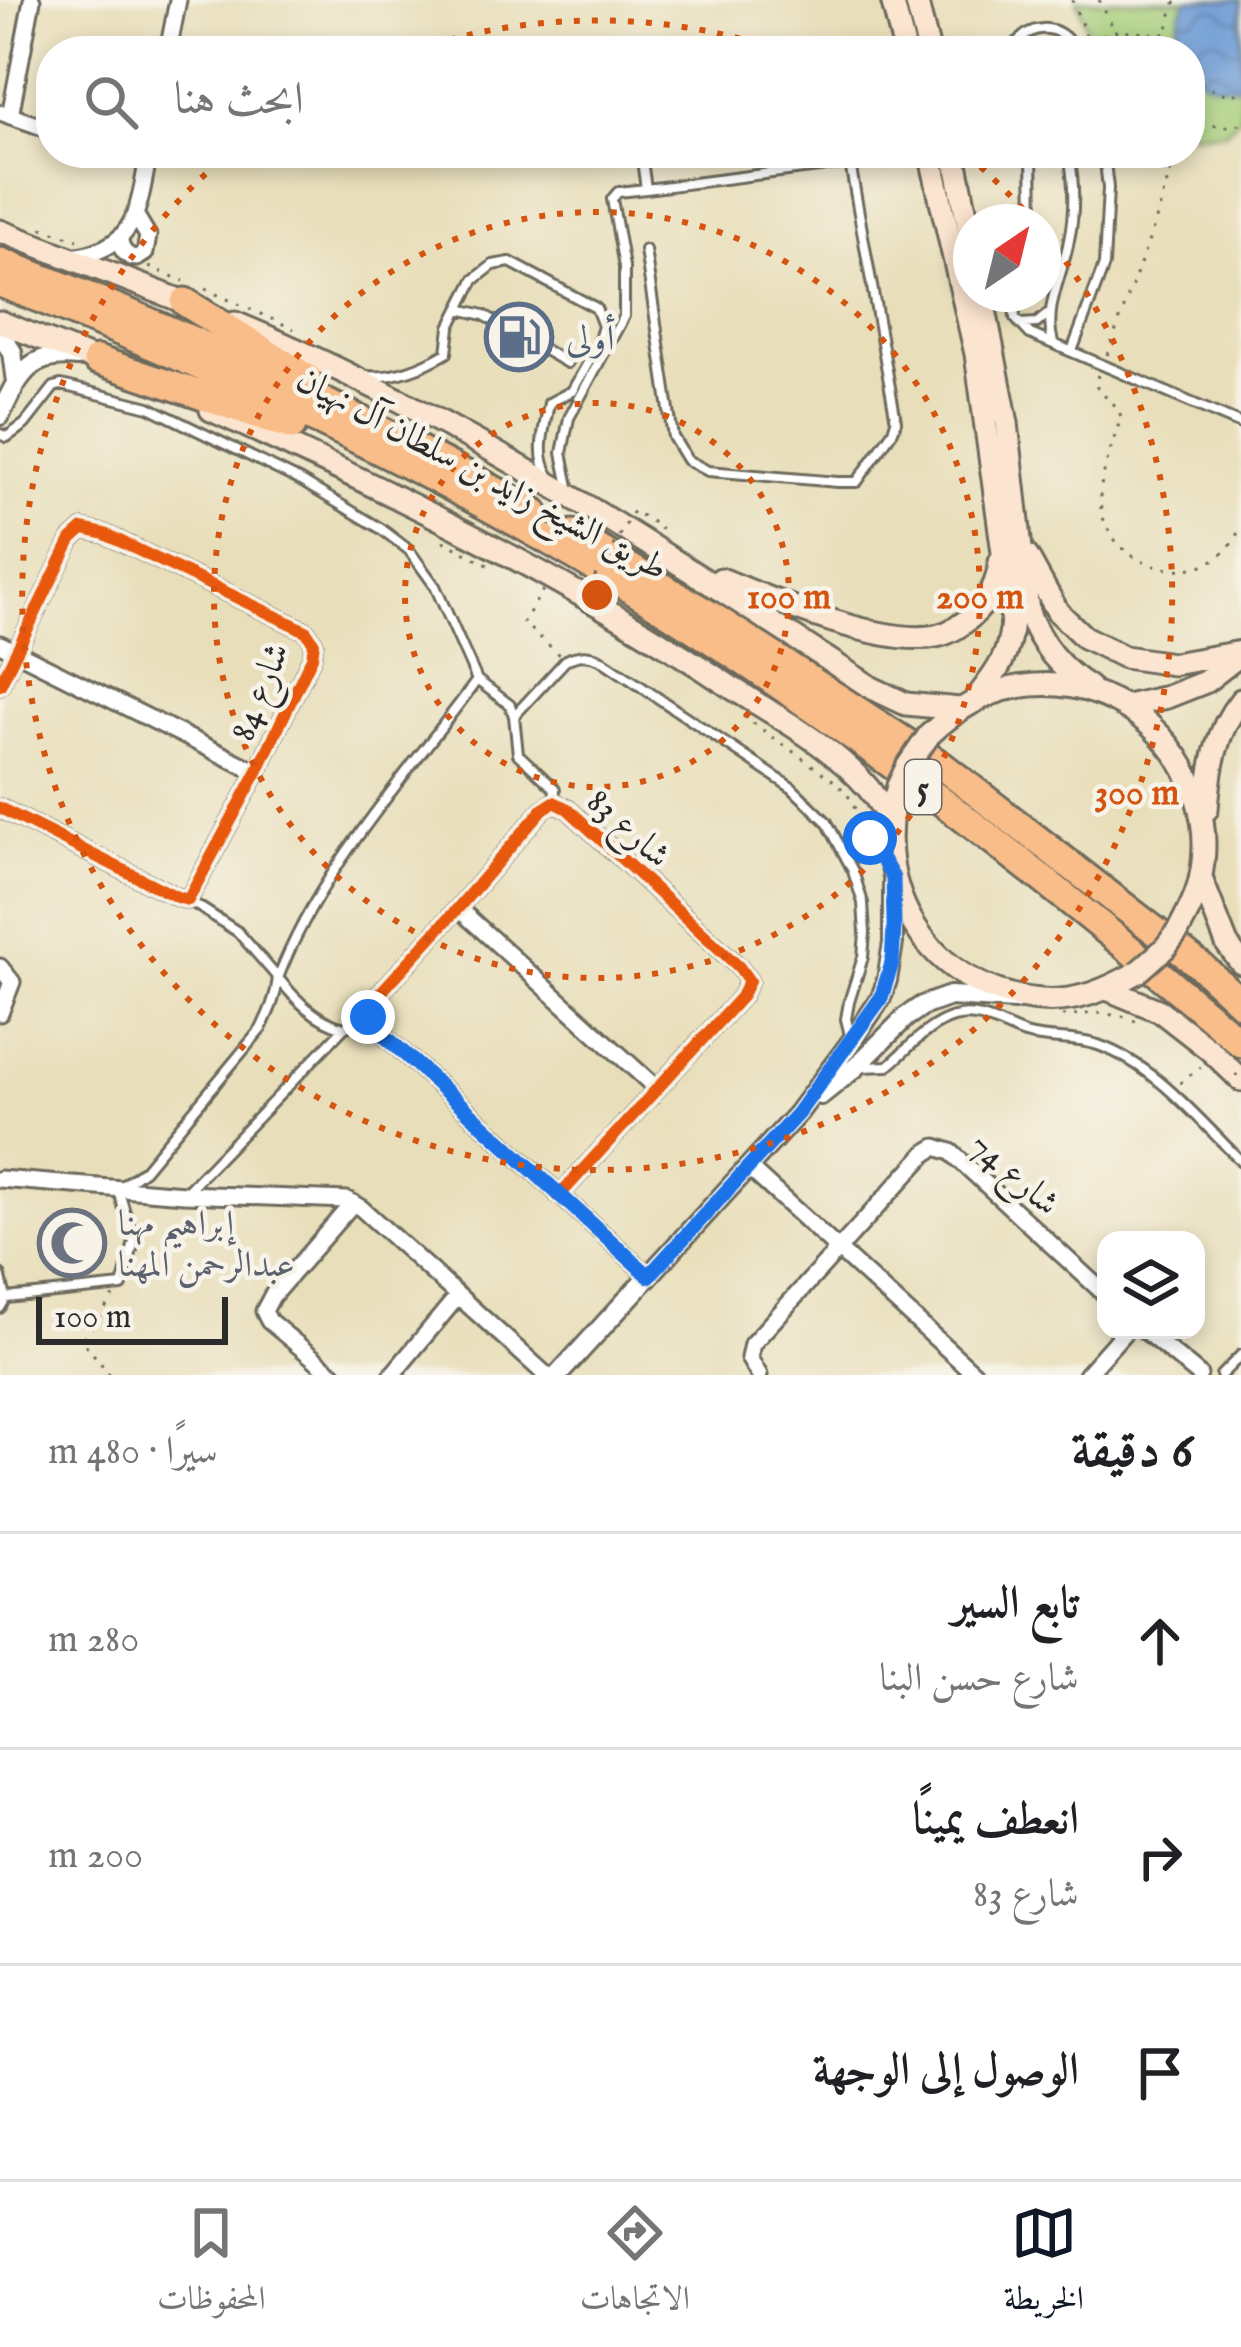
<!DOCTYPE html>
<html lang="ar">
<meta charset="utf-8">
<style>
:root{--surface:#fff;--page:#f2f2f2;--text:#202124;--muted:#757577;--line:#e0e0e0;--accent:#111827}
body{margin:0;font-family:"IM FELL English",Amiri,serif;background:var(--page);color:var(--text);direction:rtl}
.controls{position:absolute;right:36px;bottom:36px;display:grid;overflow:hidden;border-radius:24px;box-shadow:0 6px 18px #0003}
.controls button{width:108px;height:108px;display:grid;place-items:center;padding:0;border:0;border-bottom:3px solid var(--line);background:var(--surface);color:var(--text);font:60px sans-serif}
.compass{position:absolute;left:953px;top:204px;width:108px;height:108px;border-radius:50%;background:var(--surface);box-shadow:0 6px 18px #0003;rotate:35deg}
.scale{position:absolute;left:36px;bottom:30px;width:192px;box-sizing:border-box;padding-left:12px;border:6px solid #2b2b2b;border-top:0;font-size:33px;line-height:42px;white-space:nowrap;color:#2b2b2b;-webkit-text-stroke:9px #f7f3e8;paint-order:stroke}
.stop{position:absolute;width:36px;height:36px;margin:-27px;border:9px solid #1a73e8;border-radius:50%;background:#fff}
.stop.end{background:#1a73e8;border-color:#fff;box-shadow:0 3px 12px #0008}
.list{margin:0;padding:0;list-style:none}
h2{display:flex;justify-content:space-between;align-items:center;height:156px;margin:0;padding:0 48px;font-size:51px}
h2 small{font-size:39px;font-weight:400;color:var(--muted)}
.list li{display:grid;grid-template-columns:78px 1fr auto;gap:36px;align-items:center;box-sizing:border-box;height:216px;padding:0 48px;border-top:3px solid var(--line)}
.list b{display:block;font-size:45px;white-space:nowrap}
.list p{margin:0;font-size:39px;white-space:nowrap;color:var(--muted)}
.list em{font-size:39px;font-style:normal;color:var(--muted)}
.icon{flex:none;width:66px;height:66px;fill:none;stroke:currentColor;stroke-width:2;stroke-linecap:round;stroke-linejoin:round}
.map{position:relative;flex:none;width:1241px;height:1375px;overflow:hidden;direction:ltr}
.search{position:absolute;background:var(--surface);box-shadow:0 6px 18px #0003;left:36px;right:36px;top:36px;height:132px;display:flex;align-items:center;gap:30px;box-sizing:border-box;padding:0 42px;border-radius:48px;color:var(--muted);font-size:45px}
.sheet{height:804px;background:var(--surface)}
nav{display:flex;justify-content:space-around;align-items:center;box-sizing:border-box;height:168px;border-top:3px solid var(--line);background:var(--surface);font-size:33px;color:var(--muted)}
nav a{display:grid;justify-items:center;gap:6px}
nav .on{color:var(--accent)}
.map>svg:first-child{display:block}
.green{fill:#a6ce7a;stroke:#687c52;stroke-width:3}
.water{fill:url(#water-waves);stroke:#4c6480;stroke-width:3}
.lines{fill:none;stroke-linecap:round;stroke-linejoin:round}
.service-casing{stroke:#6d6a5d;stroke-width:14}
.minor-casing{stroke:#6d6a5d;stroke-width:21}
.tertiary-casing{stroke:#6d6a5d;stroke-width:24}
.secondary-casing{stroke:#6d6a5d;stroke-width:27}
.motorway-casing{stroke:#6d6a5d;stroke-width:33}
.path{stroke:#6d6a5d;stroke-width:3;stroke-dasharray:3 9;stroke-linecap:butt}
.service{stroke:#fff;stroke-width:8}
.minor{stroke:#fff;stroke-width:15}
.tertiary{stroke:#fff;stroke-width:18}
.secondary{stroke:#fce5d0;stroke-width:21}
.motorway{stroke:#f8bd89;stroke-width:27}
.secondary-bridge-casing{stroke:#6d6a5d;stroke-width:27;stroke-linecap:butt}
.path-bridge{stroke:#6d6a5d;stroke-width:3;stroke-dasharray:3 9;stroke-linecap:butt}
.secondary-bridge{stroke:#fce5d0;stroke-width:21}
.cycleway-casing{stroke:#f7f3e8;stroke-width:20}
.cycleway{stroke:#e8590c;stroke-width:12}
.route{stroke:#1a73e8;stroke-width:15}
.ring{fill:none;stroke:#d5540f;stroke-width:6;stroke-dasharray:6 12}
.labels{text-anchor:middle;stroke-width:9;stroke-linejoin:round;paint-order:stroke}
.shield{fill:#f7f3e8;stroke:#686764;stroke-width:3}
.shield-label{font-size:33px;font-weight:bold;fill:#2b2b2b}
.service-label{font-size:36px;fill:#4e5e75;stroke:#f7f3e8;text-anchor:start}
.street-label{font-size:36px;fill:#2b2b2b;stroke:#f7f3e8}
.worship-label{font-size:36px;fill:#5b616d;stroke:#f7f3e8;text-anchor:start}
.centre{fill:#d5540f;stroke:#f7f3e8;stroke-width:6}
.ring-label{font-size:36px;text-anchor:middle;font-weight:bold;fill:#d5540f;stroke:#f7f3e8;stroke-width:9;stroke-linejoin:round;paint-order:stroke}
</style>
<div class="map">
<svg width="1241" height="1375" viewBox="0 0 1241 1375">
<defs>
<pattern id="water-waves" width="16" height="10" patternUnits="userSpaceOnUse" patternTransform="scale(3)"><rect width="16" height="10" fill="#6e9cd6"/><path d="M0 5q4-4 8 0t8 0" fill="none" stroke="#5b7fae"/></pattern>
</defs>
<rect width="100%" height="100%" fill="#f7f3e8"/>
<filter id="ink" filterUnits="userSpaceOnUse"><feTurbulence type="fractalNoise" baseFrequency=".00833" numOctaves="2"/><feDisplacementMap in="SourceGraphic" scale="24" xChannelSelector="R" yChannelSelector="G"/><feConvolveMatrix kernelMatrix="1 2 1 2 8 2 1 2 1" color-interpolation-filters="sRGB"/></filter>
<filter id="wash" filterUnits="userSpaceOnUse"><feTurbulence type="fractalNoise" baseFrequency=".004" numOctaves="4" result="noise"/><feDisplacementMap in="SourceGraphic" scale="48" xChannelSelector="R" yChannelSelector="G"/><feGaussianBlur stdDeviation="2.7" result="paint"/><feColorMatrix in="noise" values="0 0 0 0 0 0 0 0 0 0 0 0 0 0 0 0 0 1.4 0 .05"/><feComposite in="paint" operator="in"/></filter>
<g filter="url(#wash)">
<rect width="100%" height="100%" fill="#e8deb9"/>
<path class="green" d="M1077,0H1241V116L1225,132L1190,133V51H1095Z"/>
<path class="water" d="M1187,0H1241V86C1220,87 1204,85 1190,69V51H1180C1175,32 1178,17 1187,0Z"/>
</g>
<g filter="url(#ink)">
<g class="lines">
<defs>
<path id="service" d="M1011,51C1029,22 1058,21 1076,51
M641,153L646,189L850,163L910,153
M1032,153L1033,222
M642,160L688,153
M645,250L673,437L687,460L708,471L838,482H857L893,431L896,421L850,163
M1018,294L1014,305L1015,318L1030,334L1241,424
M459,309L484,315L567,363
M1020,324L1037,323L1049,313
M1053,343C1043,307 1063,275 1069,240C1075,212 1074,181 1069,153
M1072,351L1104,265L1108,188L1104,153
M367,376C395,379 423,367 447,353L450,327L459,309L474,280L493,265L510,262L596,308L603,326L597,347L572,391L549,403C545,427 535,454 549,475
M0,434L7,437L25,424L54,387L61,385L74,388L149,407L299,480L380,528L409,550L435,586L477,680L510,705L514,716L518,754L555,789L554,801
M570,491L562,453L569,418L624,316V267L612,199L618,192L646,189
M514,716L566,660C578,654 587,654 600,659L792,788L827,822L853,871L863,903L865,933L863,957L849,1002L846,1019L850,1035
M368,1017L344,1028C315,1020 296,1000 278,978C321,866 407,776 477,680
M863,1067L888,1066C909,1049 926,1025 954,1017C981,1010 1001,1026 1025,1034C1048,1041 1074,1037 1098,1045C1155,1065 1198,1119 1241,1161
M185,1193L344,1028
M0,1274L6,1298L0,1308
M6,1298L122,1286L134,1242L118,1189L144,1170L261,1029C269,1012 276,998 278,978L238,932L190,901
M1221,1375L1241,1355"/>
<path id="minor" d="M168,51L178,0
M3,113L51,130
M10,116L32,0
M118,153L147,163
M120,241C121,250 127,258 137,258L145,253L148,236L136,216
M72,257C138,248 138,209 149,153
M0,644L257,772
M0,685L71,540L83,529L105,534L306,631L314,643L312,657L257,772L188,900L177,897L0,808
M458,908L656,1088
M0,967L12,982L0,1013
M748,1167L976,1375
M0,1179L184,1194L347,1200L361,1208L546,1375
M559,1196L741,997L749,981L739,967L568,809L554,802L543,809L458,908L373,1001L368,1017L374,1026L649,1276
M1144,1330L1199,1375
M334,1375L269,1321L264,1311L272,1296L353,1203
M392,1375L457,1297
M759,1375L749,1358L752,1344L926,1153L936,1147L951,1152L1106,1295
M1086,1375L1126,1330"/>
<path id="tertiary" d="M0,334L12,352L16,382
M0,415C19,376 28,351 78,357
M821,1095L856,1067L906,1017L922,1006L950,996L1015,1000
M558,1375L798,1113L851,1042L881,998L887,980L893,943V883"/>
<path id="secondary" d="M892,0L905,51
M916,0L929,51
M930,153L976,354L1012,619C1010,656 997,672 975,700
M954,153L971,239
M0,231L195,306
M982,294L1007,423L1028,612C1040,644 1060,669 1089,687
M0,322L111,366
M235,323C460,416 668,556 872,688L906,704L960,709
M211,410C387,489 568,579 729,686C776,716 833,746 869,789C877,799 883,810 890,820
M1027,556L1058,612L1084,637L1124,657L1173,664L1241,652
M721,579C772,600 883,647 936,636C952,633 965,623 976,612C989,599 998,581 1000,562
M1127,706L1167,697L1205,682L1241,654
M929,735C953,712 982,693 1017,687C1128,667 1225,770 1200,880C1196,898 1187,914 1178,931
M898,786C867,890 931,991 1041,1000C1077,1003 1108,989 1138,972
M1207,809C1210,769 1215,732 1241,700
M1201,878L1227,944L1241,963
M1107,989L1160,1011L1210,1050L1241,1080"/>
<path id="motorway" d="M0,262C184,331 363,416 534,512
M0,283C228,372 453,477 660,607C866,736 1057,885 1241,1043
M185,302L307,378
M97,360L292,426
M573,534L710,615L941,765L1202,967L1241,1003"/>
</defs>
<use href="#service" class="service-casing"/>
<use href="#minor" class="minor-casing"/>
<use href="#tertiary" class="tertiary-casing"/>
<use href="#secondary" class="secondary-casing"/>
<use href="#motorway" class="motorway-casing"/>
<path class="path" d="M1072,0L1092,51
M1099,0L1125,51
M1080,42L1115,31L1167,34
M1172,51C1165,32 1169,18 1176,0
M1190,77L1219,93L1241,94
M1190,121L1223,127L1241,124
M42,228L78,240
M149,267L184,281
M205,289L294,329
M1107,355L1154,226L1176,153
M1098,375L1095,384C1102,398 1116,400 1121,417C1115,437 1099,480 1100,499C1103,575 1216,598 1241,525
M631,514L633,511L661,527L660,530
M443,541L488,565
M543,590L523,623L560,655
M743,716L837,783L849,797L874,845
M1062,1016L1096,1013L1122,1016L1140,1023
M1180,1083L1201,1067
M110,1375L82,1340L115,1295"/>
<use href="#service" class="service"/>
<use href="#minor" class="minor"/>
<use href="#tertiary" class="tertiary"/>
<use href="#secondary" class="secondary"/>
<use href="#motorway" class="motorway"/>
<defs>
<path id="secondary-bridge" d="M898,786L907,767L929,735
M1138,972L1165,948L1178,931"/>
</defs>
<use href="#secondary-bridge" class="secondary-bridge-casing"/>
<path class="path-bridge" d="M576,608L631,516
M1227,1085L1241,1070"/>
<use href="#secondary-bridge" class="secondary-bridge"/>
<defs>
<path id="cycleway" d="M0,685L71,540L83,529L105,534L306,631L314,643L312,657L257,772L188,900L177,897L0,808
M559,1196L741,997L749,981L739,967L568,809L554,802L543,809L458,908L373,1001L368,1017L374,1026L649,1276"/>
</defs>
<use href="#cycleway" class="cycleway-casing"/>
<use href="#cycleway" class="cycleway"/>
</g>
</g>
<g class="lines" filter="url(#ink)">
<path class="route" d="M368,1017L374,1026L649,1276L798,1113L881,998L892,963L894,925L893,878L870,838"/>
</g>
<g class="ring">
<circle cx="597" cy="595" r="192"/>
<circle cx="597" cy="595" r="383"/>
<path d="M415 50A575 575 0 0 1 779 50M967 155A575 575 0 0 1 1034 222M1044 233A575 575 0 1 1 227 155"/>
</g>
<defs>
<symbol id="fuel-ring" viewBox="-11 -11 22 22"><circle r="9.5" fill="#f7f3e8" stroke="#5c6f8a" stroke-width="1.5"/><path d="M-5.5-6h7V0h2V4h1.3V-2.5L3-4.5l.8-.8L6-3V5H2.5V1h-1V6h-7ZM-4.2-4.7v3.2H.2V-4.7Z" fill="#5c6f8a"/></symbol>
<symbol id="mosque-ring" viewBox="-11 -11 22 22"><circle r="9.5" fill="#f7f3e8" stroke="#6b7280" stroke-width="1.5"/><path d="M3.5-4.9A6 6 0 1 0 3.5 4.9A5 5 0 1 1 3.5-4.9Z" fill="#6b7280"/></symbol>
</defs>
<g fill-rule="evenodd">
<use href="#fuel-ring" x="481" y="299" width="76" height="76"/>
<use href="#mosque-ring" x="34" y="1205" width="76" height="76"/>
</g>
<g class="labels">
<rect class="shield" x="905" y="760" width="36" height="54" rx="9"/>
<g class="shield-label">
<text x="923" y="799">5</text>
</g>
<g class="service-label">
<text x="566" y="350">أولى</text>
</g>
<g class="street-label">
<text transform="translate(483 472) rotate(28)" y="13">طريق الشيخ زايد بن سلطان آل نهيان</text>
<text transform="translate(258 691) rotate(-68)" y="13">شارع 84</text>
<text transform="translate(630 827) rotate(42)" y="13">شارع 83</text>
<text transform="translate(1016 1173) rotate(41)" y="13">شارع 74</text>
</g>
<g class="worship-label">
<text x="118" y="1235">إبراهيم مهنا<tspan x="118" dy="41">عبدالرحمن المهنا</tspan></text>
</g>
</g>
<circle cx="597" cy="595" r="18" class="centre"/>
<g class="ring-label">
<text x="789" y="608">100 m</text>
<text x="980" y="608">200 m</text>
<text x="1137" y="804">300 m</text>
</g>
</svg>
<div class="controls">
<button><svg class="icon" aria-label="layers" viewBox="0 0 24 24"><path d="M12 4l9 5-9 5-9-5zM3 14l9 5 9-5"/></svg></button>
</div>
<svg class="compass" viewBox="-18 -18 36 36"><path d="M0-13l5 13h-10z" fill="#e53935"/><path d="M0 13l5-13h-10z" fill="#757577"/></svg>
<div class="scale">100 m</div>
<div class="stop" style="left:870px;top:838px"></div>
<div class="stop end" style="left:368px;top:1017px"></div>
<div class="search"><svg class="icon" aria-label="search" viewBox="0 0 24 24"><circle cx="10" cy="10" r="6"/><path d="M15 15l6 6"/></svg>ابحث هنا</div>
</div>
<section class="sheet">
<h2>6 دقيقة<small>سيرًا · 480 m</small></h2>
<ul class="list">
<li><svg class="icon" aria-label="ahead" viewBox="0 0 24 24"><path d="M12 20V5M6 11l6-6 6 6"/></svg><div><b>تابع السير</b><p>شارع حسن البنا</p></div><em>280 m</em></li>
<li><svg class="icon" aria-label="right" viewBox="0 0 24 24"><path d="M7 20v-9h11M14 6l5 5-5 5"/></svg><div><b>انعطف يمينًا</b><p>شارع 83</p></div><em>200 m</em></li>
<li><svg class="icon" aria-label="arrive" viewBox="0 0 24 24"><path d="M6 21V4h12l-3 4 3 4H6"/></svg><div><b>الوصول إلى الوجهة</b></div></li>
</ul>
</section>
<nav>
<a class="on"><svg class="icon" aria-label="map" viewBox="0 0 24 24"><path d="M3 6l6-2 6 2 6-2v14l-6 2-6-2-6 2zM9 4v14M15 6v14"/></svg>الخريطة</a>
<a><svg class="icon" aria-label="directions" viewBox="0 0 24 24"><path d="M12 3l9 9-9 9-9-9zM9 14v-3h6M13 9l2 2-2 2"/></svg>الاتجاهات</a>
<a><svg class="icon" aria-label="saved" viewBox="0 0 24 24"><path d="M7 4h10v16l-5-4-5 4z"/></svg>المحفوظات</a>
</nav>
